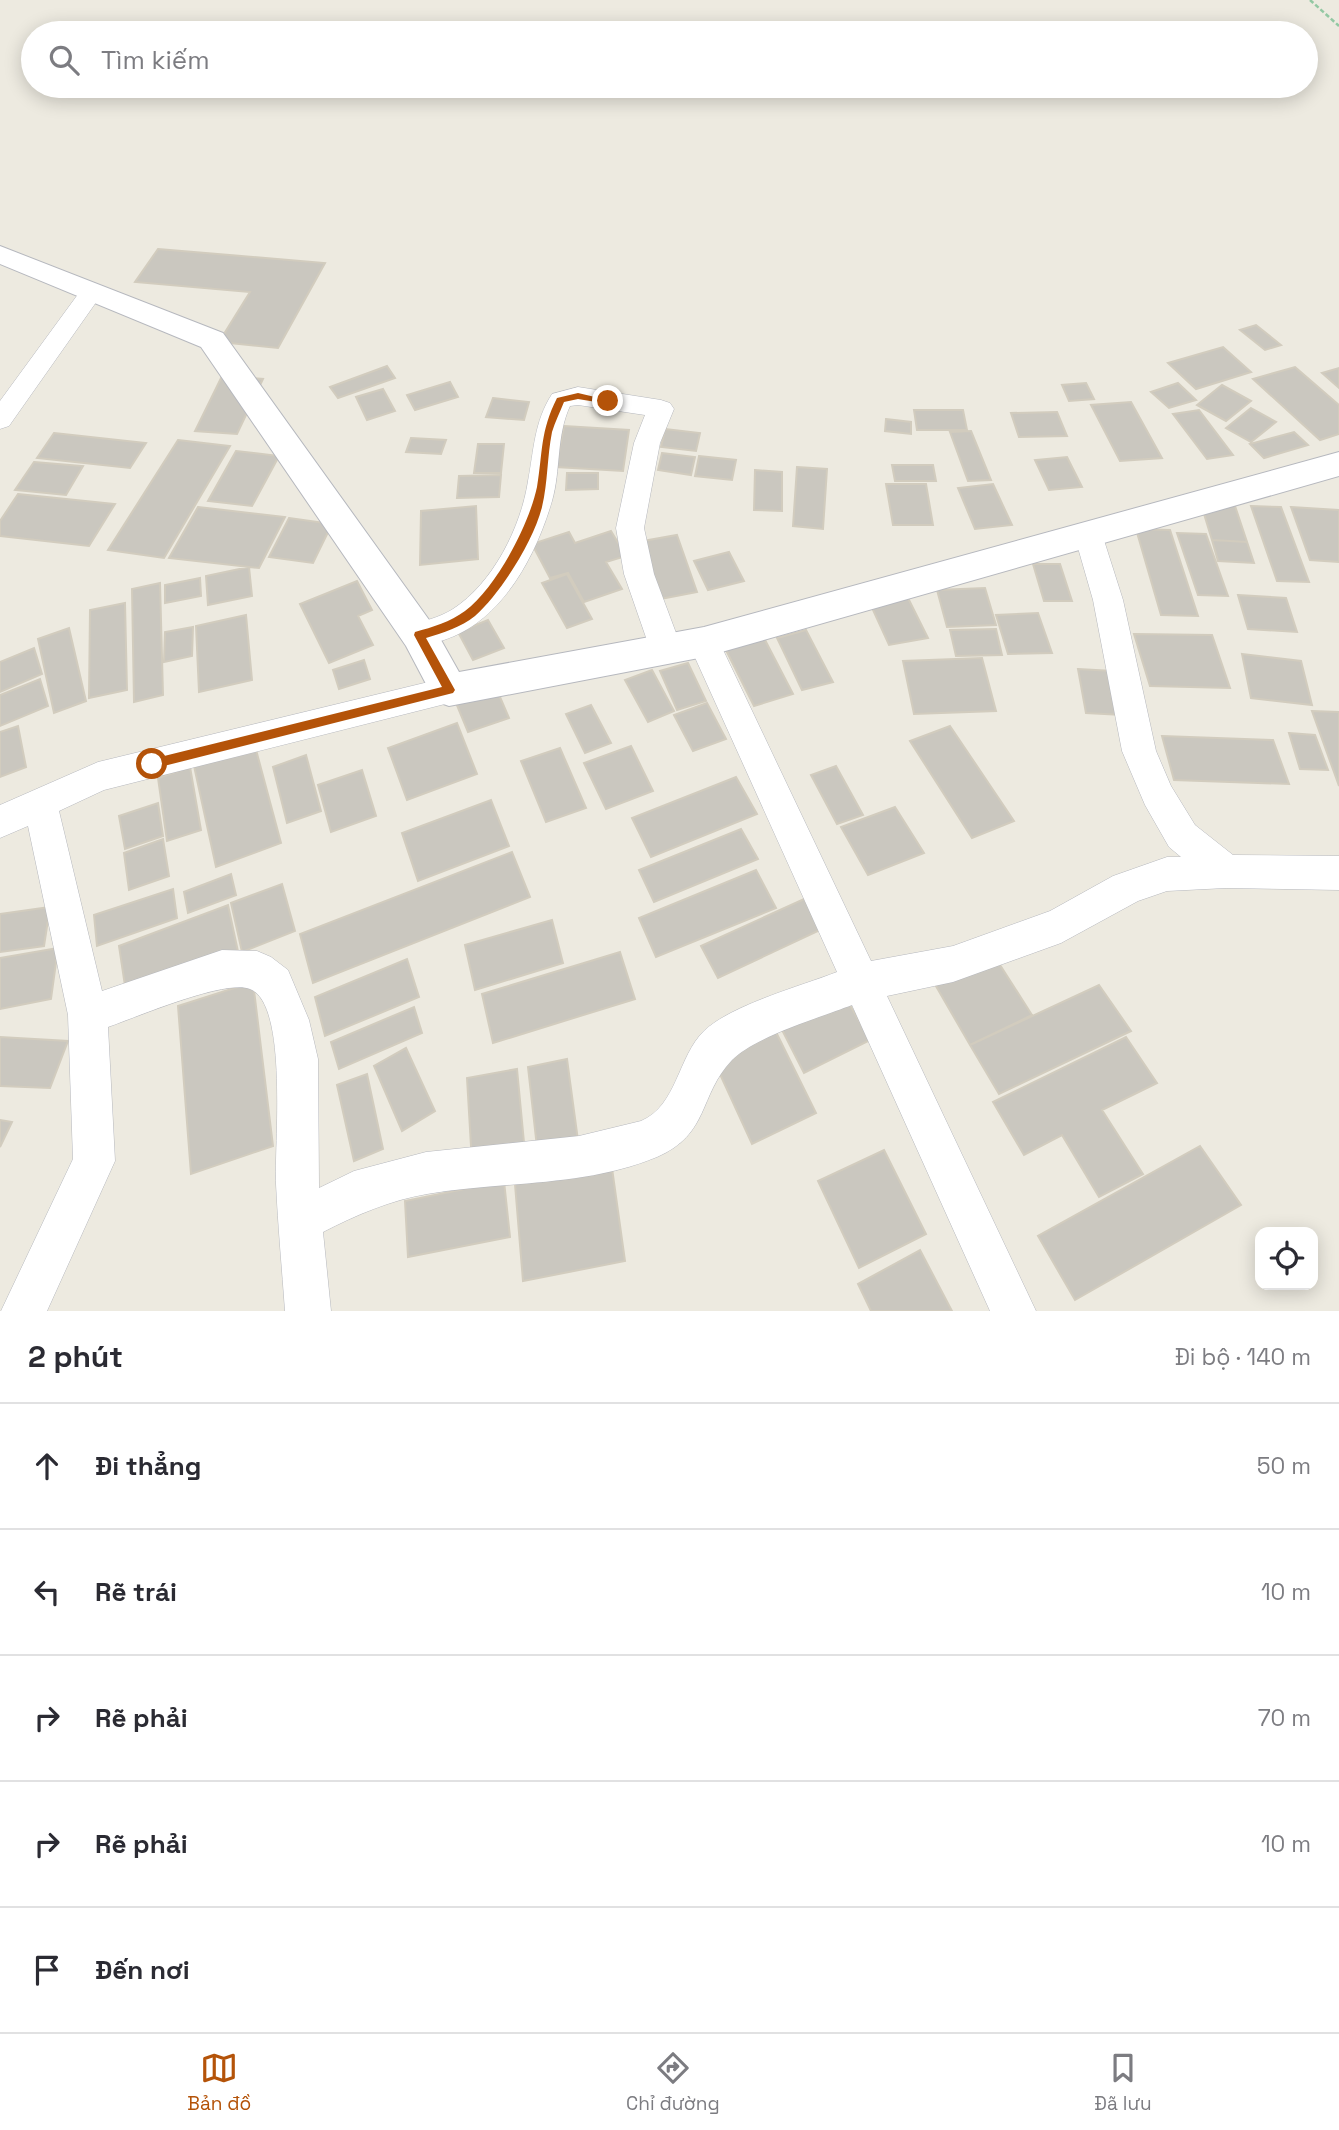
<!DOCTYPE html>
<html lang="vi">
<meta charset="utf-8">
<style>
:root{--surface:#fff;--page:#f7f7f7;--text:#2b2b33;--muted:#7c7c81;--line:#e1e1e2;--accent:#b45309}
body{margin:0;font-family:"Space Grotesk",sans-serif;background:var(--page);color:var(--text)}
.controls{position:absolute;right:21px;bottom:21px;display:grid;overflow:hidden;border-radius:14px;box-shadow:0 4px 18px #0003}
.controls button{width:63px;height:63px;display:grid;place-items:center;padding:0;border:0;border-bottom:2px solid var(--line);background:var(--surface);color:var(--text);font:35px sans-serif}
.stop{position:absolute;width:21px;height:21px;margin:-16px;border:5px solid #b45309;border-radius:50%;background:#fff}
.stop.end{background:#b45309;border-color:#fff;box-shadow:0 2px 7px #0008}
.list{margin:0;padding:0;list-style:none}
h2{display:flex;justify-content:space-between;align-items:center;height:91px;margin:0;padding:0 28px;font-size:30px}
h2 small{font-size:23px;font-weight:400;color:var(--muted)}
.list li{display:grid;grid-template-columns:46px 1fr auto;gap:21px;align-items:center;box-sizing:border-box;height:126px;padding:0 28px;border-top:2px solid var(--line)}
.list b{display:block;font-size:26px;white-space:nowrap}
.list em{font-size:23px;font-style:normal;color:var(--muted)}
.icon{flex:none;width:38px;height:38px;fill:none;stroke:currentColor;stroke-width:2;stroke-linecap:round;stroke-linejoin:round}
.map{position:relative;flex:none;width:1339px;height:1311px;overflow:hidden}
.search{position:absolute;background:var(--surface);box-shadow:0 4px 18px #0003;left:21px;right:21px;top:21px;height:77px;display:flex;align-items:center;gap:18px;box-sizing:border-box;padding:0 24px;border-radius:38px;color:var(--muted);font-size:26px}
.sheet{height:721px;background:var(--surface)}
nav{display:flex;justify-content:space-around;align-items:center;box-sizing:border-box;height:98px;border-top:2px solid var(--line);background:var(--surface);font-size:19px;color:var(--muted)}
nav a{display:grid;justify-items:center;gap:4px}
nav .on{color:var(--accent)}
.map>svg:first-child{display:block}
.building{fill:#cac7bf;stroke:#d2ccbe;stroke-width:2}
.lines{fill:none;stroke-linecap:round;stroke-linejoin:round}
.minor-casing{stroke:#b6b8be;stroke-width:1}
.tertiary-casing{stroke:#b6b8be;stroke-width:2}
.path{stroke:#93c8a3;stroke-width:2.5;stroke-dasharray:4.5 2.5;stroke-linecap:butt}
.minor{fill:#fff;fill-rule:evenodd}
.tertiary{fill:#fff;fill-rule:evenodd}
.route{fill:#b45309}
</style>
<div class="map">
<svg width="1339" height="1311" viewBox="0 0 1339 1311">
<rect width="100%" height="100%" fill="#edeae0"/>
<path class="building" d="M158,249L325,263L278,348L219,342L250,292L135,282Z
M1256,325L1281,345L1265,350L1240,330Z
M1223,347L1251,372L1196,389L1168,363Z
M387,366L395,378L338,398L330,387Z
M1295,367L1339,405V434L1320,440L1253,379Z
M1339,368V388L1322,373Z
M222,376L263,379L237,434L195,431Z
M450,382L458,397L415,410L407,395Z
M1086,383L1094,399L1069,401L1062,385Z
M1178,383L1196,400L1169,408L1151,392Z
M1222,385L1251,401L1226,421L1197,405Z
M383,389L395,411L367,420L356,397Z
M493,398L529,402L524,420L486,417Z
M1131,402L1162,458L1120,461L1091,405Z
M1251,408L1276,422L1251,442L1226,428Z
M914,410H963L967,430H917Z
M1199,410L1233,455L1207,459L1173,414Z
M1057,412L1067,436L1019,437L1011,413Z
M886,419L911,422V434L885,431Z
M564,426L629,430L623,471L556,467Z
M665,429L700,433L696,451L661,447Z
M971,431L991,480L968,481L950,432Z
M1294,432L1308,445L1264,458L1250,444Z
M54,433L146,443L130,468L37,458Z
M411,438L446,440L441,454L406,452Z
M178,440L230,446L164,558L108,550Z
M478,444H504L501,473H474Z
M236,451L279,456L252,506L208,501Z
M662,453L695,457L691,475L658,470Z
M699,456L736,460L732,480L695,476Z
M1067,457L1082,487L1049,490L1035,460Z
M34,462L83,466L66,495L15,490Z
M892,465H933L936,481H895Z
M797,467L827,469L823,529L793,526Z
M755,470L782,472V511L754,510Z
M567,473H598V489L566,490Z
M501,475L499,497L457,498L459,476Z
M886,484H926L933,525H893Z
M993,484L1012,525L975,529L958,488Z
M18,494L115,504L89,546L0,536V521Z
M1201,504L1235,506L1247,542L1212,540Z
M476,506L478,559L420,565L421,511Z
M1251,506L1281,507L1309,582L1277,581Z
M198,507L285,517L259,568L169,558Z
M1291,507L1339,510V562L1310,560Z
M289,518L332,524L313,563L269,557Z
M1136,529L1170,530L1198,616L1161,615Z
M611,531L626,556L606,562L622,589L584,602L568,573L550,578L532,544L569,532L575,543Z
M1177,533L1206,534L1228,596L1198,595Z
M677,535L697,592L655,600L637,542Z
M1212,540L1247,542L1254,563L1218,561Z
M729,552L744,581L708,590L694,561Z
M1033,564H1060L1072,601H1044Z
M249,567L252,596L208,605L206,576Z
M567,574L592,619L567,628L542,583Z
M200,578L201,596L165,603V585Z
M357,581L372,610L358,616L373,645L329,663L300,604Z
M160,583L163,695L134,702L132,589Z
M985,588L996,625L947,627L937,590Z
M905,592L928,638L889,645L868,599Z
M1238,595L1286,598L1297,632L1248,629Z
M125,603L127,690L89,698L90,610Z
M1038,613L1052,653L1008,654L996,615Z
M246,615L252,680L199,692L196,626Z
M488,620L504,648L473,660L458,632Z
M193,627L192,656L164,662L165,632Z
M69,628L86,701L54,713L38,639Z
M996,629L1002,655L956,656L950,630Z
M806,630L833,682L802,690L777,638Z
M1134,634L1212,635L1230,688L1150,686Z
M764,638L793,694L754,706L726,650Z
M34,648L42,674L0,692V662Z
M1242,654L1301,661L1312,705L1251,698Z
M982,658L996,711L914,714L903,661Z
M364,660L370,679L339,689L333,670Z
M688,663L706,701L677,710L660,671Z
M1078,669L1113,671L1122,715L1086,713Z
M652,670L674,711L648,722L625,680Z
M40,679L48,706L0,726V695Z
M494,683L509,718L468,732L454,698Z
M707,703L726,739L693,751L674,715Z
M591,705L611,743L585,753L566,714Z
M1312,711L1339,712V786Z
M457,723L477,774L407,800L388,748Z
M18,726L26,767L0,777V732Z
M950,726L1014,821L972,838L910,741Z
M1289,733L1315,735L1328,770L1300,769Z
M1162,736L1273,740L1289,784L1174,780Z
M255,746L281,843L216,867L194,766Z
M631,746L653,791L606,809L584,763Z
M560,748L586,808L546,822L521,761Z
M306,755L321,811L287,823L273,767Z
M836,766L863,815L837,824L811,775Z
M190,767L201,830L167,841L158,778Z
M362,770L376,816L331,832L318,785Z
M736,777L757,814L651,857L632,818Z
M491,800L509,846L418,881L402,833Z
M158,803L163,836L125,849L119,816Z
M895,807L924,853L868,875L841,827Z
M741,829L758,859L654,902L639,870Z
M163,839L169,876L129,890L124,853Z
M512,852L530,897L313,983L300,934Z
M756,870L776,908L656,957L639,918Z
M231,874L236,895L188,913L184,892Z
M282,884L295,931L242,952L231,903Z
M173,889L177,918L97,946L94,915Z
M804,899L822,929L718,978L701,946Z
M228,905L239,956L127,999L119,946Z
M50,907L44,946L0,952V914Z
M552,920L563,963L475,990L465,945Z
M58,948L51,999L0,1009V958Z
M620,952L635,999L493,1043L482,994Z
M993,954L1032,1015L970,1045L933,981Z
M407,959L419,997L325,1036L315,997Z
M253,982L273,1146L191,1174L178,1006Z
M1099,985L1131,1031L999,1094L970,1045Z
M843,993L870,1040L804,1073L779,1024Z
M414,1007L422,1033L339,1069L331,1042Z
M775,1030L816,1113L752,1144L713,1059Z
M0,1037L68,1041L50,1088L0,1086Z
M1126,1037L1157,1083L1102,1110L1143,1174L1099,1197L1062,1135L1024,1155L993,1102Z
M406,1048L435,1111L402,1131L374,1066Z
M567,1059L579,1148L538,1156L528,1067Z
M517,1069L525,1153L472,1163L467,1078Z
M367,1074L383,1149L354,1161L337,1085Z
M0,1120L12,1122L0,1147Z
M1200,1146L1241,1205L1075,1300L1038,1236Z
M884,1150L926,1234L859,1268L818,1181Z
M610,1154L625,1261L523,1281L514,1172Z
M504,1181L510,1237L408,1257L405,1201Z
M920,1250L952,1311H871L858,1284Z"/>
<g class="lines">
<defs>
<path id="minor" d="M92,284L100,286L104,291L9,426L0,429V401L84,286Z
M578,387L661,400L670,403L674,409L660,443L644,528L654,574L682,649L677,658L666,661L655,658L650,649L624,574L616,528L634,443L645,415L578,405L570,406C556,436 561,470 552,501C536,556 502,621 444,640C431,644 421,648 408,644L403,635L408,626C423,621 439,618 453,609C493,583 521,527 528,481C534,450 534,422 552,394Z
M1088,523L1098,527L1102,534L1123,600L1156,751L1171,786L1195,825L1233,855L1339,856V890L1226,888L1167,891L1138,901L1061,943L953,982L887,996L1036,1311H990L852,1005C821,1017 754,1037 732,1060C698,1096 710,1134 657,1157C585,1187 504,1181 427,1194C391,1200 356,1215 323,1232L331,1311H285C282,1269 278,1226 276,1184C274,1148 289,1004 250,989C225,979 137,1017 108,1027L115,1161L47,1311H1L73,1159L68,1015L28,826L0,838V805L98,762L449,677L460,681L465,690L460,699L449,703L104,790L59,811L102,991L222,950L257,951L271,957L288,970L309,1020L318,1059L319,1188L354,1171L426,1152L579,1136L641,1121C677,1106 678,1056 704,1031C731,1005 801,986 837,972L688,642L693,633L704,630L715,633L871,961L953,946L1050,911L1113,876L1167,857H1181L1169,847L1145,805L1122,751L1093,600L1074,534L1078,527Z"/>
<path id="tertiary" d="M0,246L223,333L432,624L459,672L704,627L1339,452V476L704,657L449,706L435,701L406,646L201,347L0,264Z"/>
</defs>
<use href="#minor" class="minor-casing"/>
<use href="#tertiary" class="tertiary-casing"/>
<path class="path" d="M1310,0L1339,26"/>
<use href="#minor" class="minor"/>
<use href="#tertiary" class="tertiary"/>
</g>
<path class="route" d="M578,393L612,401L608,404L578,399L564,402C560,412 555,422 552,432C547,457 548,482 542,507C534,540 501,593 475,616C461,627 443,633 426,638L455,690L453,693L152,769L148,768V760L152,759L442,687L414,635L415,632C433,627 450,622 465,611C496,588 529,525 537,487C543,451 540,432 557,398Z"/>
</svg>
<div class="controls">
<button><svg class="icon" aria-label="locate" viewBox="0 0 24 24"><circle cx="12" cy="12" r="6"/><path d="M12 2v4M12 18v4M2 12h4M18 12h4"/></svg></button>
</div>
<div class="stop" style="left:152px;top:764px"></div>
<div class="stop end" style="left:608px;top:401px"></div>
<div class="search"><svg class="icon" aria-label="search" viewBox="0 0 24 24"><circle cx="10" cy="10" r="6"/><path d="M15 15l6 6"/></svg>Tìm kiếm</div>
</div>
<section class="sheet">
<h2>2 phút<small>Đi bộ · 140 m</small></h2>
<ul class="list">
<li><svg class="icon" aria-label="ahead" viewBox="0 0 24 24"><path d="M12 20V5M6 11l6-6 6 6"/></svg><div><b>Đi thẳng</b></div><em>50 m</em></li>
<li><svg class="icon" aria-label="left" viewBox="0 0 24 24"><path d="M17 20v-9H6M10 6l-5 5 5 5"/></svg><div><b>Rẽ trái</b></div><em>10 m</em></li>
<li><svg class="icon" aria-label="right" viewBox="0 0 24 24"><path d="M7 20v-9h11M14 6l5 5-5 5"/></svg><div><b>Rẽ phải</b></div><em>70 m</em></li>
<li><svg class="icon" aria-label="right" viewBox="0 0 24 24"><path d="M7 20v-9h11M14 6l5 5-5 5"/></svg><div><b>Rẽ phải</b></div><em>10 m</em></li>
<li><svg class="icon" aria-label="arrive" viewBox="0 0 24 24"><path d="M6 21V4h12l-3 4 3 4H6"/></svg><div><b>Đến nơi</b></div></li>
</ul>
</section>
<nav>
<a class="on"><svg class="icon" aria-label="map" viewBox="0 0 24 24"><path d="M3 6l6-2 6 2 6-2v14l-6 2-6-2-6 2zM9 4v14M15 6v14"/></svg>Bản đồ</a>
<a><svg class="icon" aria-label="directions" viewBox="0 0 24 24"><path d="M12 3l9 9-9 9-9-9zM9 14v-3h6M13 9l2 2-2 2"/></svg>Chỉ đường</a>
<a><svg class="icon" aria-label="saved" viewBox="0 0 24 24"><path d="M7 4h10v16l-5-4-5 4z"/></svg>Đã lưu</a>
</nav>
